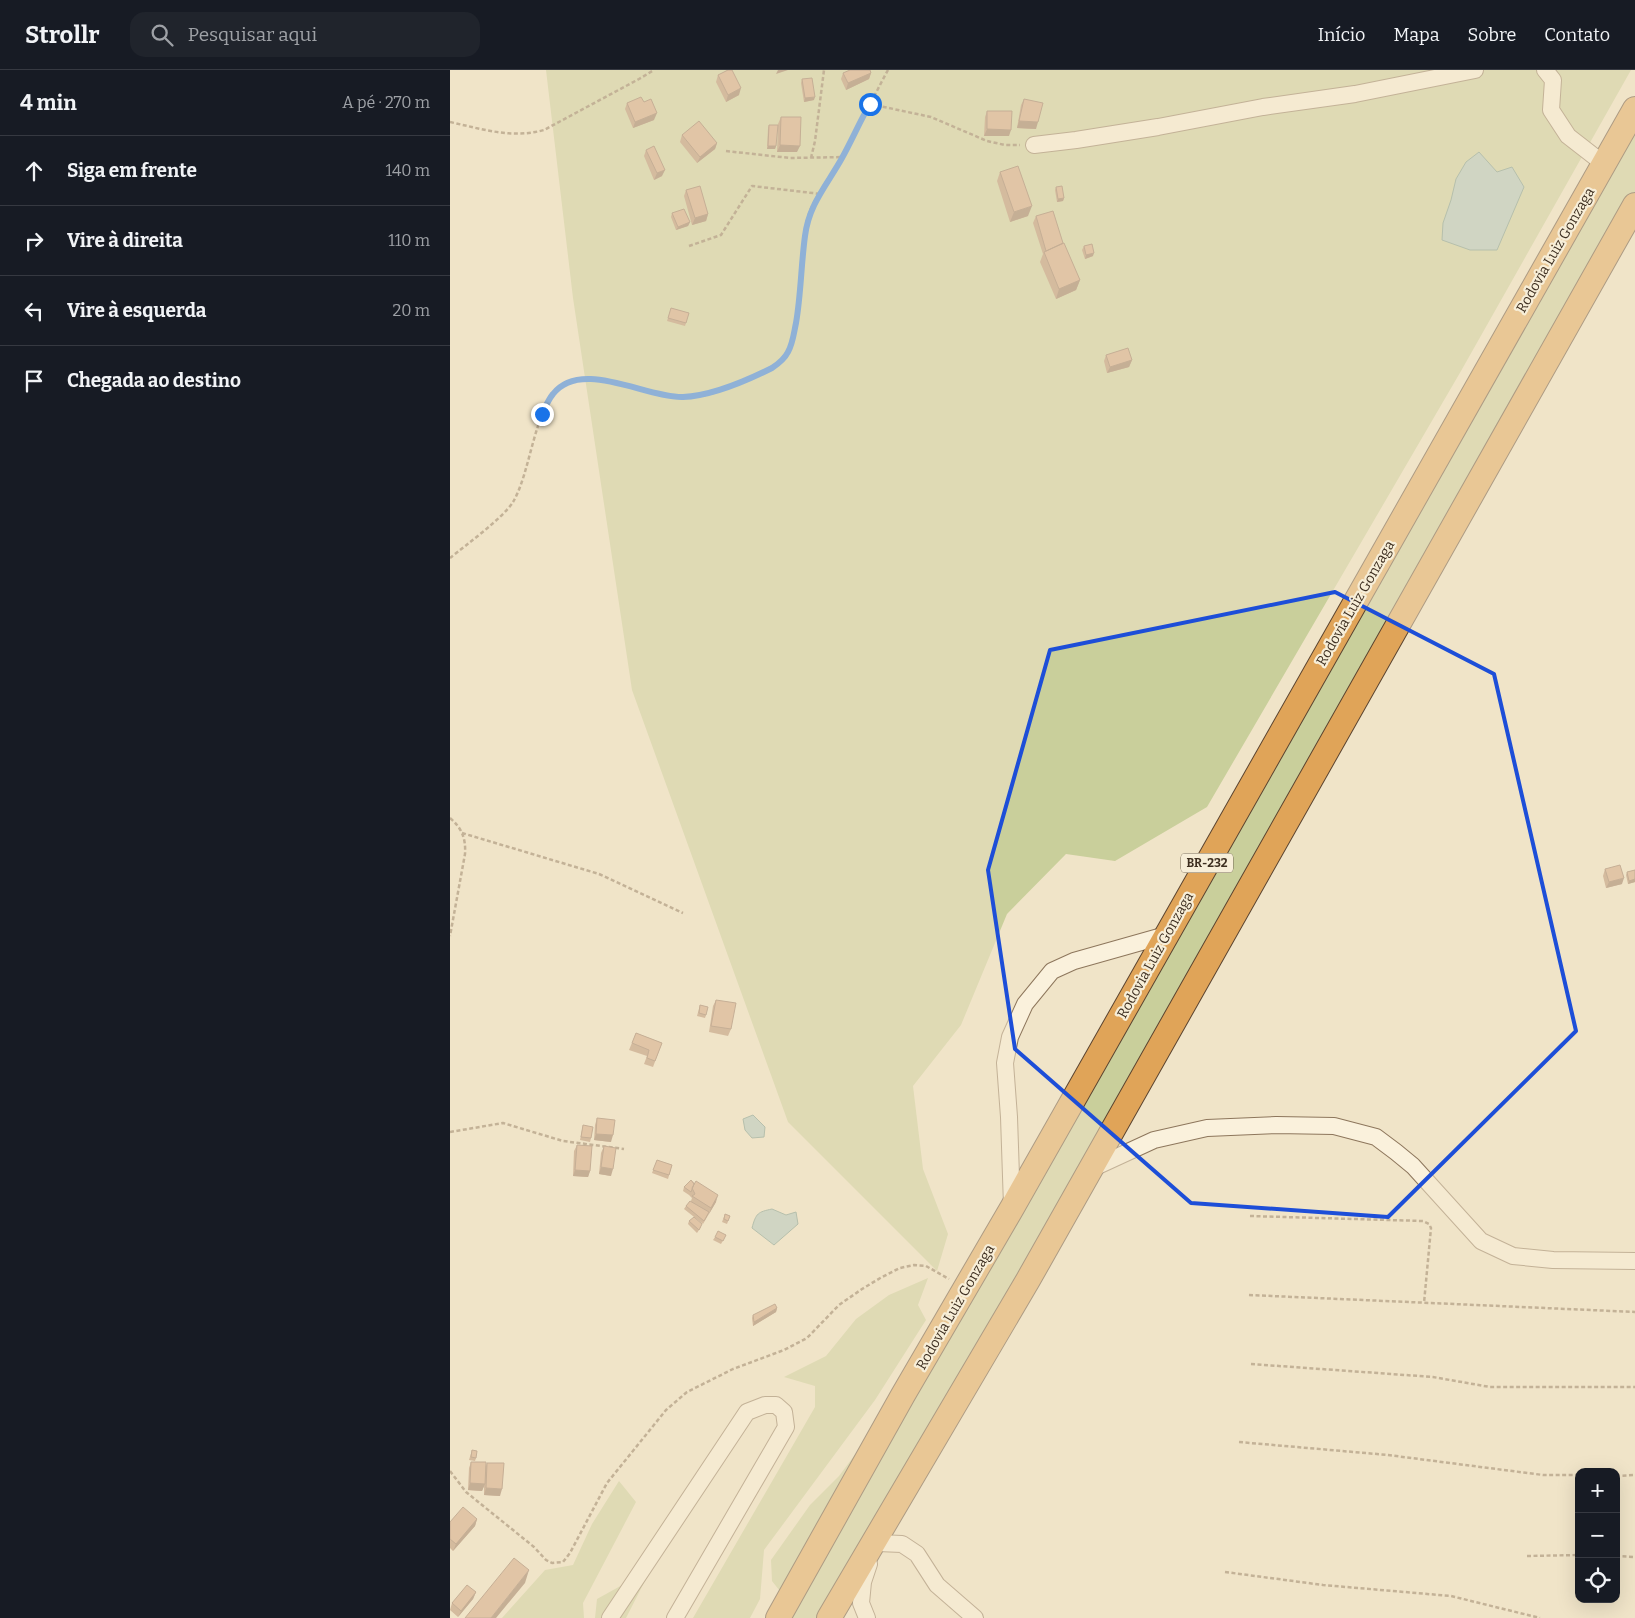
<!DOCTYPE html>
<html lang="pt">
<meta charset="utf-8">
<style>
:root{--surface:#171b24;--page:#20242c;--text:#f1f3f6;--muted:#9ea1a6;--line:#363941}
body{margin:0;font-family:Bitter,serif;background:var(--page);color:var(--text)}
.controls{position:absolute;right:15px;bottom:15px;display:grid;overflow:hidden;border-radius:10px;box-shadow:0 5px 20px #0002}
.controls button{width:45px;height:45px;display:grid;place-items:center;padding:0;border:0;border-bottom:1px solid var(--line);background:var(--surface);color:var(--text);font:25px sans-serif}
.stop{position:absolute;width:15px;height:15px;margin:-11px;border:4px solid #1a73e8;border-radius:50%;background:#fff}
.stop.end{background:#1a73e8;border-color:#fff;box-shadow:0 1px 5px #0008}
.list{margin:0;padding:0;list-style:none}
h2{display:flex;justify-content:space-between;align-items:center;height:65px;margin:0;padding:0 20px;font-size:21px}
h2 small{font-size:16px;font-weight:400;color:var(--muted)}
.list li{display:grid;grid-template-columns:32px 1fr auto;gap:15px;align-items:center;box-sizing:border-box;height:70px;padding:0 20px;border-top:1px solid var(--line)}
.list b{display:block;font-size:19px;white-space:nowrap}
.list em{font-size:16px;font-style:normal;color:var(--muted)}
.icon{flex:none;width:28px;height:28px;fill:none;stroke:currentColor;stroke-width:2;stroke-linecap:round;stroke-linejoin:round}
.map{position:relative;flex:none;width:1185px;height:1548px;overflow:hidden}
header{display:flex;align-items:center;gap:30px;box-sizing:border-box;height:70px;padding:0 25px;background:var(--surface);border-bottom:1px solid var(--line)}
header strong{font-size:24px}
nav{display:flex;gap:28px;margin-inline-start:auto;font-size:18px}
.search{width:350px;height:45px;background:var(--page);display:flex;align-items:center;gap:12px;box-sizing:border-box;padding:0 18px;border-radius:15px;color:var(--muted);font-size:19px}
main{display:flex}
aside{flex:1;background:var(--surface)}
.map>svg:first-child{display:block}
.green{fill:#c9cf9b}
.water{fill:#a9c4bc;stroke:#6f938a}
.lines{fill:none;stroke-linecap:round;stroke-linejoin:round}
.minor-casing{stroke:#8d765c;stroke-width:18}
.highway-casing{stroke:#5b4430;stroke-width:26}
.path{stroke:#8d765c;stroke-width:2.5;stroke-dasharray:4 2.5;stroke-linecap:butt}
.minor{stroke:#faf1dc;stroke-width:16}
.highway{stroke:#e0a458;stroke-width:24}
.wall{fill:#b2896c}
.shaded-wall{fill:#916f58}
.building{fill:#cf9f7d;stroke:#916f58}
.route{stroke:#1a73e8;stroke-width:6}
.marked{fill:none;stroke:#1d4ed8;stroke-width:4;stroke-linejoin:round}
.labels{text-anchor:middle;stroke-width:4.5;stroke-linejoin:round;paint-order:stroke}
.shield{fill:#f7eed8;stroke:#756857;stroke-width:1}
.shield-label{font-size:12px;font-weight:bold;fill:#3d2e20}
.street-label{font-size:14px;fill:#3d2e20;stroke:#f7eed8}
</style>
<header>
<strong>Strollr</strong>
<div class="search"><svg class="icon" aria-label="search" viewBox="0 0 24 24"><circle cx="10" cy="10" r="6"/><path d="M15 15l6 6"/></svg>Pesquisar aqui</div>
<nav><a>Início</a><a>Mapa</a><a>Sobre</a><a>Contato</a></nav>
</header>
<main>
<aside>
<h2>4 min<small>A pé · 270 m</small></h2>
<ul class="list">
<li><svg class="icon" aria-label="ahead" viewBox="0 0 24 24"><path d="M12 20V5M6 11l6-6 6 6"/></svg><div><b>Siga em frente</b></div><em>140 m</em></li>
<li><svg class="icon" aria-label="right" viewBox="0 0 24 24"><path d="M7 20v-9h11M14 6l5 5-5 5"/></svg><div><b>Vire à direita</b></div><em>110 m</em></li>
<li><svg class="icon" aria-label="left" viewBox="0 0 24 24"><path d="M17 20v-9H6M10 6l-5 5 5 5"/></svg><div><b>Vire à esquerda</b></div><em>20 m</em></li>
<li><svg class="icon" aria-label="arrive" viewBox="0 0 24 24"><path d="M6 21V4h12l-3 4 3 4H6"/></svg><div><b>Chegada ao destino</b></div></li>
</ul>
</aside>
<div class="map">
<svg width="1185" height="1548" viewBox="0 0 1185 1548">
<rect width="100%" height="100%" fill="#f0e4c8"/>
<path class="green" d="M96,0H1181L1011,301L757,737L665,791L616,784L557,844L511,955L463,1016L473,1099L498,1164L487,1201L338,1052L182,620L123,228Z
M1185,50V135L707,982L368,1548H329L337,1530L322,1511L321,1490L360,1435L389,1406L425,1358Z
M478,1208L468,1235L476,1250L425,1330L314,1480L310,1529L300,1548H243L365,1337V1316L334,1307L376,1286L406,1249L439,1225Z
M169,1411L186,1432L133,1533L134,1548H52L95,1500L123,1495L142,1454Z
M201,1499L176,1548H145L147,1529Z"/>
<path class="water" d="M1029,82L1047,102L1062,97L1074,117L1047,180H1020L992,170L993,153L1001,130L1006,109L1016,92Z
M303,1045L315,1057L314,1067L302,1068L295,1060L293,1049Z
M322,1139L336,1145L346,1142L348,1154L324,1175L302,1158C306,1143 308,1142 322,1139Z"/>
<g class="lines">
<defs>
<path id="minor" d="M1095,0L1103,10L1101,40L1118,66L1154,94
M584,75L626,70L708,57L813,37L905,24L1025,0
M641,1099L704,1070L757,1058L826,1055L884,1056L926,1067L946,1082L963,1096L1031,1171L1063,1186L1103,1190L1185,1191
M562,1136L559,1047L555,993L560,967L575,934L602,901L624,891L716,865
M428,1473L452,1474L467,1484L487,1515L525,1548
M160,1548L297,1342L315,1335H326L334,1342L336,1357L225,1548
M417,1548L411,1533L413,1512L419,1494"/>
<path id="highway" d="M328,1548L453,1325L562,1138L1185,39
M379,1548L578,1210L1185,135"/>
</defs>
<use href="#minor" class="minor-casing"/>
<use href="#highway" class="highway-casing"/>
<path class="path" d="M420,34L481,47L537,71L555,75H570
M0,52C32,59 62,69 94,60L189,9L204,0
M276,81L340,88L393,87
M361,88L365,71L374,0
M239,176L271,165L302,116L371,124
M0,488C16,475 53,448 63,432C81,402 84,337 110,318C138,297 176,317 205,324C219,327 233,327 247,326C264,325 282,316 297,309C310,303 324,299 333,288C342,279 344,266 346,253C350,231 351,208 353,185C354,169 355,151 362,136C370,120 383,104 392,88C409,59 422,29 438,0
M0,748C12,758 16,769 15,784L0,866
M12,763L149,804L233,843
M0,1062L53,1053L113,1071L174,1079
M800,1146L973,1151L979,1154L981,1158L974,1233
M799,1225L1185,1242
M801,1294L983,1307L1040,1317H1185
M789,1372L938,1385L1093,1405H1129
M0,1401L16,1422L84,1477L96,1490L102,1493L113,1492L120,1483L157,1413L216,1340L237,1322L283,1299L334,1280L357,1268L389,1235L412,1219L432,1207L450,1198L464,1195L476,1196L499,1209
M1166,1406L1185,1405
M1077,1486L1129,1485
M1166,1486L1185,1487
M775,1502L873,1515L1001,1526L1090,1548"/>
<use href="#minor" class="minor"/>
<use href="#highway" class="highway"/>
</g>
<path class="wall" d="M393,3H421L419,9L396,20L391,9Z
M268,5L289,25L276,32L266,12Z
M352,9L364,30L354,32L351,13Z
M574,29L586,59L567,58L571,35Z
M194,32L204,50L183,58L175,39L177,33Z
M537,41L559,66H534L535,47Z
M331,47L347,82H327L328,54Z
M319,55L326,76L325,79H317L318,58Z
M232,65L267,73L265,79L247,93L230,72Z
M196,80L212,106L204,110L194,86Z
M550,102L578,146L560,152L547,111Z
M606,117L614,128L613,131L607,132L605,120Z
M236,120L258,144L256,151L242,155L234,126Z
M222,143L240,152L238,156L226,160L221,147Z
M586,146L613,173L630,210L626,220L606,229L590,192L593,184L583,153Z
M634,176L643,186L635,189L632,180Z
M221,238L239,243L235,256L217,251Z
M656,285L682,290L679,297L657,303L654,291Z
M1155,799L1172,814L1156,818L1153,806Z
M1185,800V812L1178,814L1176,805L1177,802Z
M266,930L281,959L278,966L259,962L263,936Z
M250,935L256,945L255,948L247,946Z
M186,963L212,973L203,997L194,994L197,986L179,980Z
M147,1048L161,1072L144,1070L145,1055Z
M133,1055L141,1068L140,1072L130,1070Z
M127,1075L140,1101L138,1107L123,1106L124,1081Z
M154,1076L161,1106L149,1104L151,1083Z
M207,1090L222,1095L218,1109L202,1103Z
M241,1110L266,1132L253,1154L234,1139L236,1136L241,1131L242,1128L239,1125L233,1121L234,1117Z
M275,1144L280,1146L277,1154L272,1152Z
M239,1151L251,1157L247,1163L238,1154Z
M276,1165L271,1174L263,1170L265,1167Z
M327,1238L326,1242L303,1256L302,1248L303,1245Z
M22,1380L26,1388L25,1391L19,1390Z
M21,1392L36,1396L37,1393L50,1426L34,1425V1416L32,1421L18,1420L19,1398Z
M27,1449L25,1456L3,1481L0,1478V1452Z
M26,1522L23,1529L8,1547L0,1540L2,1533Z"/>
<path class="shaded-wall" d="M328,0H338L326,4Z
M421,3L419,9L396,20L398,13Z
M291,18L289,25L276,32L278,25Z
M365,27L364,30L354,32L355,28Z
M207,43L204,50L183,58L185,52Z
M569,51L588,52L586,59L567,58Z
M537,59L561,60L559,66H534Z
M267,73L265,79L247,93L250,87Z
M330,75L350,76L347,82H327Z
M318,76H326L325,79H317Z
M215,100L212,106L204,110L207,103Z
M614,128L613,131L607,132L608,129Z
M582,136L578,146L560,152L564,142Z
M258,144L256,151L242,155L245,148Z
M240,152L238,156L226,160L228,157Z
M644,183L643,186L635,189L636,185Z
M630,210L626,220L606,229L609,219Z
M682,290L679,297L657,303L660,297Z
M1174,808L1172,814L1156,818L1159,812Z
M1185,809V812L1178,814L1179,811Z
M146,1064L163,1065L161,1072L144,1070Z
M151,1097L163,1099L161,1106L149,1104Z
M125,1100L140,1101L138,1107L123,1106Z
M268,1125L266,1132L259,1144L261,1138Z
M327,1238L326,1242L303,1256L304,1252Z
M20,1413L35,1414L32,1421L18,1420Z
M36,1418L52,1419L50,1426L34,1425Z
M27,1449L25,1456L3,1481L6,1474Z
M79,1500L75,1513L46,1548H41Z
M26,1522L23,1529L8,1547L11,1541Z"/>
<path class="building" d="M278,0H282L291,18L278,25L268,5Z
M400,0H420L421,3L398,13L393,3Z
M362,8L365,27L355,28L352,9Z
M191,27L194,32L201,29L207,43L185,52L177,33Z
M574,29L593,33L588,52L569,51Z
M537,41H562L561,60L537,59Z
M331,47H351L350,76L330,75Z
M249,51L267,73L250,87L232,65Z
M319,55H328L326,76H318Z
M204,76L215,100L207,103L196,80Z
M568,96L582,136L564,142L550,102Z
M250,116L258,144L245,148L236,120Z
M612,116L614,128L608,129L606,117Z
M234,139L240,152L228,157L222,143Z
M603,141L613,173L596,181L586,146Z
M614,173L630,210L609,219L594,182Z
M642,174L644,183L636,185L634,176Z
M221,238L239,243L236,253L218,248Z
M678,278L682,290L660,297L656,285Z
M1170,795L1174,808L1159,812L1155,799Z
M1185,800V809L1179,811L1177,802Z
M266,930L286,933L281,959L261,956Z
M250,935L258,937L256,945L249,943Z
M186,963L212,973L205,991L197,988L199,980L182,973Z
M147,1048L165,1050L163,1065L146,1064Z
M133,1055L143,1057L141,1068L131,1067Z
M127,1075L142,1076L140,1101L125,1100Z
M154,1076L166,1078L163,1099L151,1097Z
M207,1090L222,1095L219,1105L203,1100Z
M241,1110L244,1114L241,1122L234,1117Z
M246,1111L268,1125L261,1138L242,1126L245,1124L242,1118Z
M240,1131L259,1142L254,1151L236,1136Z
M275,1144L280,1146L278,1151L274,1149Z
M244,1147L252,1154L249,1160L239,1151Z
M268,1161L276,1165L273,1171L265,1167Z
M325,1234L327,1238L304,1252L303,1245Z
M22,1380L27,1381L26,1388L21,1387Z
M21,1392H36L35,1414L20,1413Z
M37,1393H54L52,1419L36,1418Z
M13,1437L27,1449L6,1474L0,1469V1452Z
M64,1488L79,1500L41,1548H15Z
M17,1515L26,1522L11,1541L2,1533Z"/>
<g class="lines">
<path class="route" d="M92,344C95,338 98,330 103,324C131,288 196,328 233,327C262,326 296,311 322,298C328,294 335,288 338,282C343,273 344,262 346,253C351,224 351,195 355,166C359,134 377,115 392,88C402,70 410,51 420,34"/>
</g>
<path d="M0 0H1185V1548H0ZM885,522L1044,604L1126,961L938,1147L741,1133L565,979L538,800L600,580Z" fill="#f0e4c8" fill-opacity=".55" fill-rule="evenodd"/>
<path class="marked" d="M885,522L1044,604L1126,961L938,1147L741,1133L565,979L538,800L600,580Z"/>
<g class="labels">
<rect class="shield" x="731" y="783.5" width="52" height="19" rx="4"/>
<g class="shield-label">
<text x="757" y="797">BR-232</text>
</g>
<g class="street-label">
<text transform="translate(1105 180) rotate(-60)" y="5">Rodovia Luiz Gonzaga</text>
<text transform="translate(905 533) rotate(-60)" y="5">Rodovia Luiz Gonzaga</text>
<text transform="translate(705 885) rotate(-61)" y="5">Rodovia Luiz Gonzaga</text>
<text transform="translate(505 1237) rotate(-60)" y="5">Rodovia Luiz Gonzaga</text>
</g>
</g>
</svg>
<div class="controls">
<button>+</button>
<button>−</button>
<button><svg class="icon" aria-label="locate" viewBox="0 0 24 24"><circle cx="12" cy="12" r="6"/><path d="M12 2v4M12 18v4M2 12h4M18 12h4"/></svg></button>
</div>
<div class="stop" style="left:420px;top:34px"></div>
<div class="stop end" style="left:92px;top:344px"></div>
</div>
</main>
